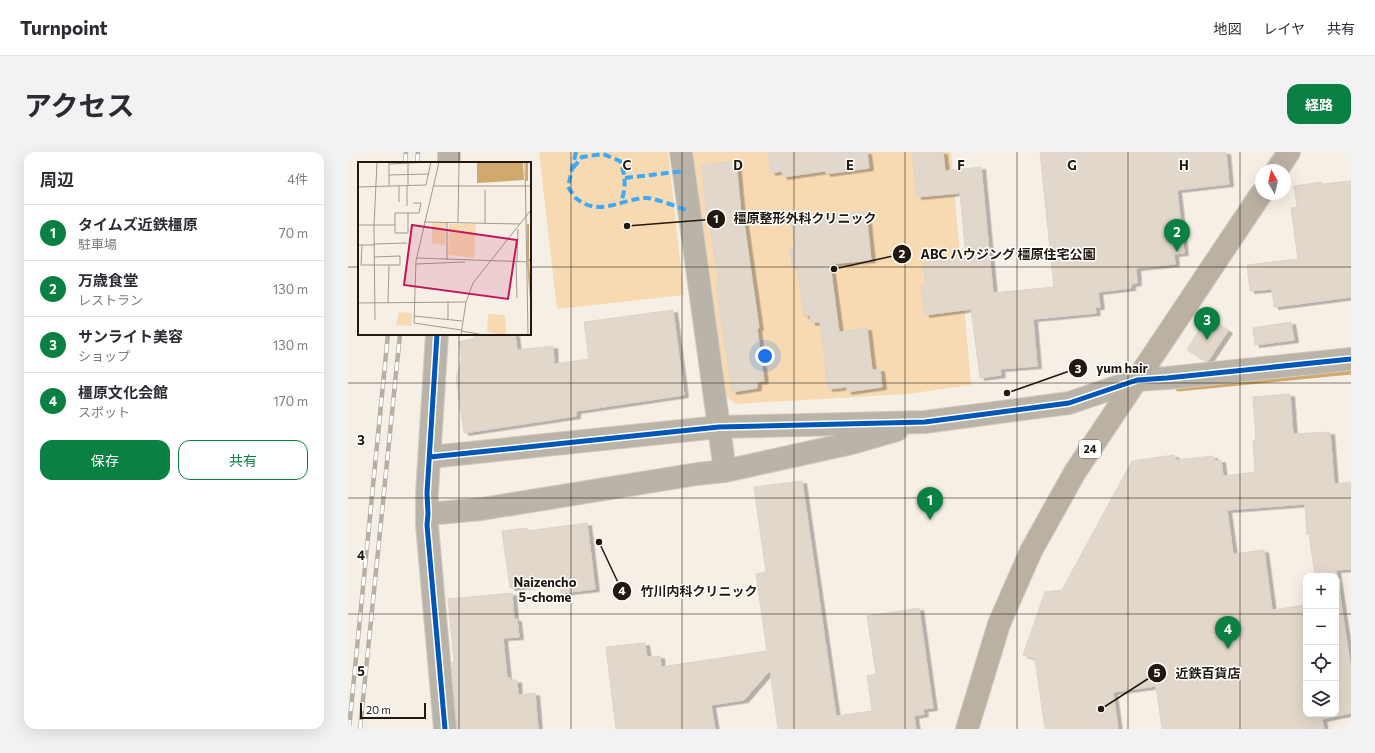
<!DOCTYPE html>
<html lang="ja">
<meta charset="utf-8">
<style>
:root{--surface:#fff;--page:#f2f2f3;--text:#2b2b33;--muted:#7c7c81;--line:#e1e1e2;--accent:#0b8043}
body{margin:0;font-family:Commissioner,"Noto Sans JP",sans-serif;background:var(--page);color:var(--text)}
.controls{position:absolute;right:12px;bottom:12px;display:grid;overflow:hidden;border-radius:8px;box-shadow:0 4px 16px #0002}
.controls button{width:36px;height:36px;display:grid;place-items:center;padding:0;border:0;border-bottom:1px solid var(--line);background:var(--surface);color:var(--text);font:20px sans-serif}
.compass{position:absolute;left:907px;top:12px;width:36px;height:36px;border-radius:50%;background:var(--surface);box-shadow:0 4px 16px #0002;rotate:352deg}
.scale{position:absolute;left:12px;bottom:10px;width:66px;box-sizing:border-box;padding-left:4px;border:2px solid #21190f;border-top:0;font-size:11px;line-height:14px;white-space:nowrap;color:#21190f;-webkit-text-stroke:3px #fff;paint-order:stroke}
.you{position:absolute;left:417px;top:204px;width:14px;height:14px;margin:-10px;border:3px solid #fff;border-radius:50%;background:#1a73e8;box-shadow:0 0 0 6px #1a73e833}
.badge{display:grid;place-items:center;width:26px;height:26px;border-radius:50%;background:var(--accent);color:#fff;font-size:13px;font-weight:700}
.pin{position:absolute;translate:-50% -33px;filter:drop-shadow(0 1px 2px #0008)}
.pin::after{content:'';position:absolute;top:21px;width:14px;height:12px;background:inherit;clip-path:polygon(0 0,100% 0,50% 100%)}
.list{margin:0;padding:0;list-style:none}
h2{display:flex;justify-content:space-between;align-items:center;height:52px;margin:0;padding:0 16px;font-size:17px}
h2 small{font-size:13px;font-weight:400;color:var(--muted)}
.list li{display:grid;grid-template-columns:26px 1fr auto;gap:12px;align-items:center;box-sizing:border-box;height:56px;padding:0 16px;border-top:1px solid var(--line)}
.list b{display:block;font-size:15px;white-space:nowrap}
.list p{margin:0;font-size:13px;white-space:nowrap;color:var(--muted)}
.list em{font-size:13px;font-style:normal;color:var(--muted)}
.actions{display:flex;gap:8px;padding:12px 16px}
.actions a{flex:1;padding:9px 0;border:1px solid var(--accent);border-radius:12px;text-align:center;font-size:14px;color:var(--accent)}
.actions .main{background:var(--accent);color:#fff}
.icon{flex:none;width:22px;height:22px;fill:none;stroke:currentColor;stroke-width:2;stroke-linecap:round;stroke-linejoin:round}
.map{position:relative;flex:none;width:1003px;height:577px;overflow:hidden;border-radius:12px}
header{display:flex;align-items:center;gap:24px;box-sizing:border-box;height:56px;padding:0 20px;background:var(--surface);border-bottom:1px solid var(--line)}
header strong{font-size:19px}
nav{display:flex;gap:22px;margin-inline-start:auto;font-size:14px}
.intro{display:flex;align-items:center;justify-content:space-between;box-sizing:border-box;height:96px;padding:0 24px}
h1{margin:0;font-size:28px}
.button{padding:10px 18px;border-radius:12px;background:var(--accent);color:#fff;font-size:14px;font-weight:700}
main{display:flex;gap:24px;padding:0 24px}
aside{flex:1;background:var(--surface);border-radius:12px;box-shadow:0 4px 16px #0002}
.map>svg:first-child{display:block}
.green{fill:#f7dab2}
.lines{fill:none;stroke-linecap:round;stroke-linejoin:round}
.stream{stroke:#d1a96c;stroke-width:7}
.building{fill:#e1d7ca;stroke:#dcd4ca;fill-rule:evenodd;filter:url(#shadow)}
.minor-casing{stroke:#d2ccc4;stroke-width:24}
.tertiary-casing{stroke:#d2ccc4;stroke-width:24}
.trunk-casing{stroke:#d2ccc4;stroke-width:24}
.minor{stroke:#bab3a8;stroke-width:22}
.tertiary{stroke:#bab3a8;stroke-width:22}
.trunk{stroke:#bab1a3;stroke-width:22}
.rail-casing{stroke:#b5afa6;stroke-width:4.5}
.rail{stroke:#fff;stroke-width:3;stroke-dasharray:9;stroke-linecap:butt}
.quiet{stroke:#3fa9f5;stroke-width:4;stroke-dasharray:8 4;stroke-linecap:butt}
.cycleway-casing{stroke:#fff;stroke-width:8}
.cycleway{stroke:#0057b8;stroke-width:5}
.grid{fill:none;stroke:#21190f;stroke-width:1;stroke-opacity:0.55}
.labels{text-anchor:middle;stroke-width:3;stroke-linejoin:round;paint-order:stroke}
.shield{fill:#fff;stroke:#645e57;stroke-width:1}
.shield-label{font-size:11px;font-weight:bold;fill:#21190f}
.neighbourhood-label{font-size:13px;font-weight:bold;fill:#21190f;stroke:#fff}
.inset-river{fill:none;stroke:#d1a96c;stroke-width:2}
.inset-road{fill:none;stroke:#a1998f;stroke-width:1}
.view{fill:#c2185b;fill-opacity:0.15;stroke:#c2185b;stroke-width:2}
.inset-edge{fill:none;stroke:#21190f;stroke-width:2}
.grid-label{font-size:13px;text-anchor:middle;font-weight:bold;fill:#21190f;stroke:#fff;stroke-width:3;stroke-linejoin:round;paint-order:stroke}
.leader{fill:none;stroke:#21190f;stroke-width:1.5}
.callout-dot{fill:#21190f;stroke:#fff;stroke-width:1.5}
.mark-label{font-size:12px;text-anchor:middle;font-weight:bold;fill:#fff}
.callout-label{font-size:13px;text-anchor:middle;font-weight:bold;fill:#21190f;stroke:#fff;stroke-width:3;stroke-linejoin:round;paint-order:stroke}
</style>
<header>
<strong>Turnpoint</strong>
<nav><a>地図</a><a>レイヤ</a><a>共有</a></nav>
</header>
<div class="intro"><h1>アクセス</h1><a class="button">経路</a></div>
<main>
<aside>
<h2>周辺<small>4件</small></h2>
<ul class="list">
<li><span class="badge">1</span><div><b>タイムズ近鉄橿原</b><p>駐車場</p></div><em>70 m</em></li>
<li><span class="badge">2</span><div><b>万歳食堂</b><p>レストラン</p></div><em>130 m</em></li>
<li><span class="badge">3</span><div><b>サンライト美容</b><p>ショップ</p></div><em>130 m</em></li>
<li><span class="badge">4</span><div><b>橿原文化会館</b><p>スポット</p></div><em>170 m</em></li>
</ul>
<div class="actions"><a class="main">保存</a><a>共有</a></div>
</aside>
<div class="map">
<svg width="1003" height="577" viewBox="0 0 1003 577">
<defs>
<filter id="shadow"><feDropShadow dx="4.5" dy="2.5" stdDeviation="0" flood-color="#0004"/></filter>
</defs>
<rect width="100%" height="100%" fill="#f6efe5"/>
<path class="green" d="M191,0H320L336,143L209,157Z
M343,0H603L623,233L560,242L388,252L375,242Z"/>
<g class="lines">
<path class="stream" d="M831,236L1003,219"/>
</g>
<path class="building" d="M420,0H519L521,16L478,22L477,19L435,25L434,19L423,21Z
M564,0H595L597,19L633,15L645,141L706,135L692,0H878L881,32L829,38L836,101L826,102L827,112L788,116L789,131L783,132V136L750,140L752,155H747L748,161L685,167L689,214L652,217L653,223L632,226L623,157L577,163L573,134H578L575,111L618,106L612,41L569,45Z
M388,9L394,72L396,71L411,176H409L416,229L409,230V236L384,240L368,133H371L361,67H359L354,13Z
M1003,29V145L926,155L924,137L902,139L899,113L950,107L943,56L949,55L946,34L974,30V32Z
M518,59L523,108L482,112L491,180L519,176L524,218L532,217L534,235L499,240V235L480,237L472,170L463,171L462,163L456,164L449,115H444L442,97L447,96L443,68L485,62Z
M325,158L336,243L228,259V264L116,281L108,225L114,208L111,190L127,186L126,182H167L169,198L205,194L206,212L241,207L236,170Z
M859,165L880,179L860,209H857L839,198Z
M943,170L946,188L907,193L905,176Z
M942,242L945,282L982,280L986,332L1003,330V417L988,418L1003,519V561L974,567L976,577H814L808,534L765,540L770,577H697L687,507L675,503L697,440L714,438L784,309L826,303L827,308L865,304L866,309L873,308L875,324L907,320L905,289H908L905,245ZM957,352L959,383L961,382L967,424H988V562H958V453L924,458L916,398L885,402L879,358Z
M454,329L488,564L524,559L519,524L528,522L519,464L571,456L585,556L575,557L576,562L566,564L568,577H430L422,518L396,548L363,553L367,577H268L258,495L297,491L299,505L312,504L313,515L419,499L408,422L418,420L406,335Z
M239,371L247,437L213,441L212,430L162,436L154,379L179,376V379Z
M164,441L166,467H169L171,485L155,486L159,526H162V529L169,528L170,543L187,541L190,577H109L104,510L106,509L100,447Z"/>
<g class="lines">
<defs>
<path id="minor" d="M333,0L377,319
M82,305L371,275L577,270L721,251L789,228L819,226L1003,207
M79,347V373L97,577
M80,362L134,357L349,322L377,319L504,291L549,278"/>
<path id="tertiary" d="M101,11V0
M79,341L89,182"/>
<path id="trunk" d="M929,18L941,0
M619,577L651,472L683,399L727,320L913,42"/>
</defs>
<use href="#minor" class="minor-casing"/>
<use href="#tertiary" class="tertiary-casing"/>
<use href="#trunk" class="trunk-casing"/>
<use href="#minor" class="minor"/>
<use href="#tertiary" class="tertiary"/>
<use href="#trunk" class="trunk"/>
<defs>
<path id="rail" d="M57,11L58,0
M69,11L70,0
M1,577L40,182
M12,577L52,182"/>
</defs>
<use href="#rail" class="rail-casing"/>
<use href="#rail" class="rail"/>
<path class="quiet" d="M228,0L220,35C223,39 226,45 229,47C252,65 273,47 297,46C305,45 332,56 341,59
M225,16L234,5L255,2L272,9C278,25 278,35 273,51
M277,26L336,19"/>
<defs>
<path id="cycleway" d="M89,182L79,341L80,362L79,373L97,577
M82,305L371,275L577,270L721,251L789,228L819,226L1003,207"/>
</defs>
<use href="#cycleway" class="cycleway-casing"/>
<use href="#cycleway" class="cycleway"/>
</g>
<path class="grid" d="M111,0V11M223,0V577M334,0V577M446,0V577M557,0V577M669,0V577M780,0V577M892,0V577M0,115H11M182,115H1003M111,182V577M0,231H1003M0,346H1003M0,462H958M988,462H1003"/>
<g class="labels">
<rect class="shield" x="731" y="288" width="22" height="18" rx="3"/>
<g class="shield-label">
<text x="742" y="301">24</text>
</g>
<g class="neighbourhood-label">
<text x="197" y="435">Naizencho<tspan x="197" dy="15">5-chome</tspan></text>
</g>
</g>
<g transform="translate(10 10)">
<rect width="173" height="173" fill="#f6efe5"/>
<path d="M88,60L87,83L74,82V61ZM91,62H118L116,96L90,93ZM41,150L54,151L53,164L38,163ZM130,152L147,153L148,173L129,170Z" fill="#f7dab2"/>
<path d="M119,0H165L166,18L119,21Z" fill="#d1a96c"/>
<path class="inset-river" d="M169,0V19M170,62V98H173M170,101L173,138"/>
<path class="inset-road" d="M31,0V24M50,0V24M81,0L58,99L56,161L103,168M167,0L170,173M31,2L73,0M31,13L71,12M49,24V44M75,24H173M0,25L68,23L73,0M127,28V61M41,40V24M50,51H61L63,41H55M66,60L162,62M100,60L101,0M0,63H37V51H50V71H37V63M16,82L49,81M0,83H16M4,83L3,103H42V94L16,95M58,96L173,100M89,98V60M158,99L159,136M159,99L160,67M57,102L107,100M0,141L108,140M30,141L31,103M56,154L104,159M90,157V139M17,158L16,64L19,0M103,169L126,173M103,173L108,140L115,121L173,48"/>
<path class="view" d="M54,63L159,78L150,137L46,123Z"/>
<rect width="173" height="173" class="inset-edge"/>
</g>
<g class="grid-label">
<text x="279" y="18">C</text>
<text x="390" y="18">D</text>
<text x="502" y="18">E</text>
<text x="613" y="18">F</text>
<text x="724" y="18">G</text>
<text x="836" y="18">H</text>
<text x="13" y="293">3</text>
<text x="13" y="408">4</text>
<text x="13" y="524">5</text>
</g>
<path class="leader" d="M279 74L368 67M486 117L554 102M659 241L730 216M251 390L274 439M753 557L809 521"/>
<g class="callout-dot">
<circle cx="279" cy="74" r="4"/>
<circle cx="486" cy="117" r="4"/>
<circle cx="659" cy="241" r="4"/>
<circle cx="251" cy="390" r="4"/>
<circle cx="753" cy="557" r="4"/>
<circle cx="368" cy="67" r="10"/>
<circle cx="554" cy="102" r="10"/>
<circle cx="730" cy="216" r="10"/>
<circle cx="274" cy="439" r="10"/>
<circle cx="809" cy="521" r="10"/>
</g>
<g class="mark-label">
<text x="368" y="71">1</text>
<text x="554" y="106">2</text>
<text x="730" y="221">3</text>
<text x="274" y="443">4</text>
<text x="809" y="525">5</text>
</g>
<g class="callout-label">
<text x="457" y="71">橿原整形外科クリニック</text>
<text x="660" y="107">ABC ハウジング 橿原住宅公園</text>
<text x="774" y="221">yum hair</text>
<text x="351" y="444">竹川内科クリニック</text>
<text x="860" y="526">近鉄百貨店</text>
</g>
</svg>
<div class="controls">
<button>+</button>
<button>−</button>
<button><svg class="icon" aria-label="locate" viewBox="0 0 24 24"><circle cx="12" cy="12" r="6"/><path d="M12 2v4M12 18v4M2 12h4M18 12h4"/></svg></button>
<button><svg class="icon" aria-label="layers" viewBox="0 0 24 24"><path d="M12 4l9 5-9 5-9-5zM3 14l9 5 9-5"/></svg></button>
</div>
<svg class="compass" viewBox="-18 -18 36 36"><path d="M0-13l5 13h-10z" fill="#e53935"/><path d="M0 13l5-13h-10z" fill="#7c7c81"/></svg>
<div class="scale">20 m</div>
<div class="you"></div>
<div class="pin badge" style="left:582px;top:368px">1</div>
<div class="pin badge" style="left:829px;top:100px">2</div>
<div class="pin badge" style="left:859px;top:188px">3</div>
<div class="pin badge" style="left:880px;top:497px">4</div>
</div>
</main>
